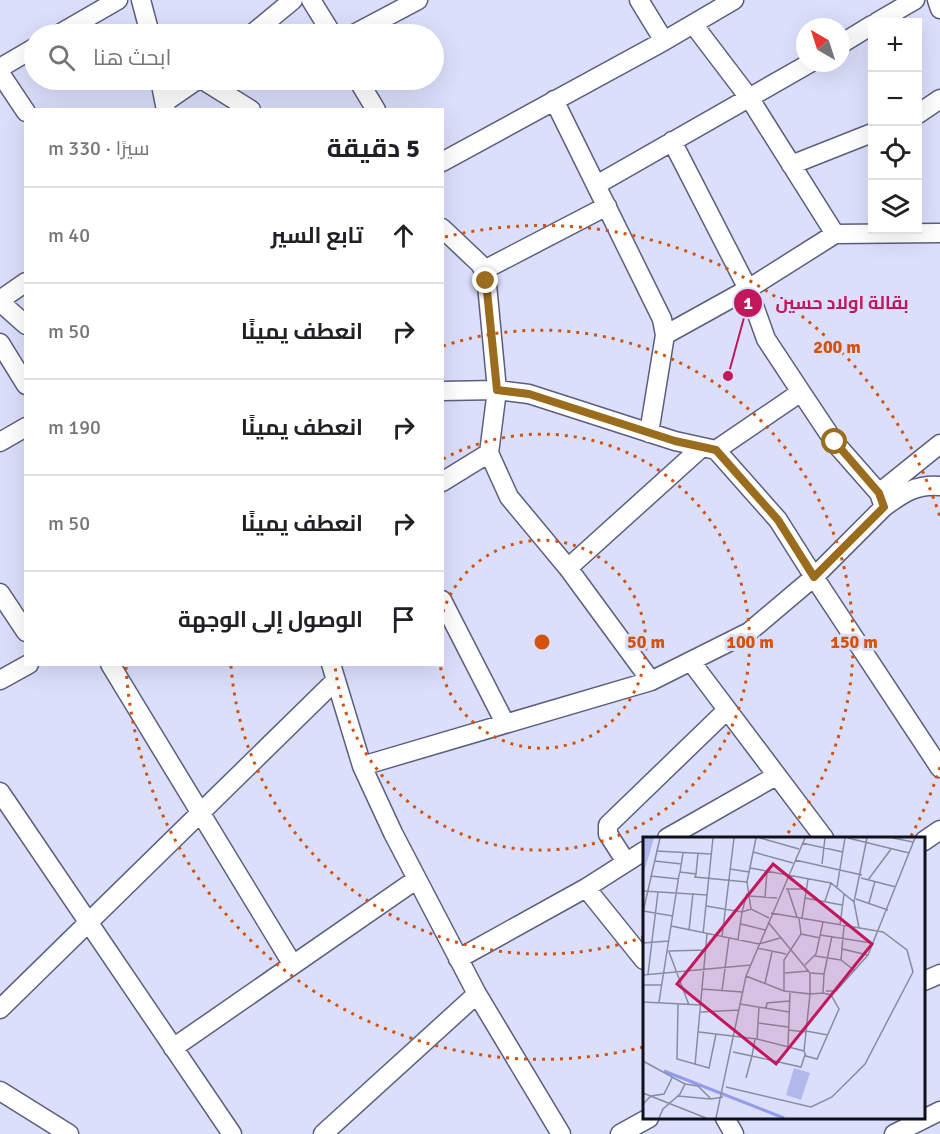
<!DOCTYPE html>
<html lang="ar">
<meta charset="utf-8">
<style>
:root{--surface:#fff;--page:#f2f2f2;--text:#202124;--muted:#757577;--line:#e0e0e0}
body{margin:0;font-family:Signika,Cairo,sans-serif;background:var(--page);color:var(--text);direction:rtl}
.controls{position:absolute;right:18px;top:18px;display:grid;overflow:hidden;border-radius:0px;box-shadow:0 6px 24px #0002}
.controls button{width:54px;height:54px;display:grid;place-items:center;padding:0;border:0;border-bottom:2px solid var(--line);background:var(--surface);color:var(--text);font:30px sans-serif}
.compass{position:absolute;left:796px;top:18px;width:54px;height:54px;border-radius:50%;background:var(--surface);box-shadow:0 6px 24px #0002;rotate:321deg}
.stop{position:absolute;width:18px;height:18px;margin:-14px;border:4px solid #9a6c1d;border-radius:50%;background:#fff}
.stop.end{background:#9a6c1d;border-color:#fff;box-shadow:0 2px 6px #0008}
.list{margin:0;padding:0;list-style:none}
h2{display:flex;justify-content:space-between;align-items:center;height:78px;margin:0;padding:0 24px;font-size:26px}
h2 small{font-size:20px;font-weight:400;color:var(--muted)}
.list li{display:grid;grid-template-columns:39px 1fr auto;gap:18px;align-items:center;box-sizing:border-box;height:96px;padding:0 24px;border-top:2px solid var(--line)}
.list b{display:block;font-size:22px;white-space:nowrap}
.list em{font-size:20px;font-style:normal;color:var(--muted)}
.icon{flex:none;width:33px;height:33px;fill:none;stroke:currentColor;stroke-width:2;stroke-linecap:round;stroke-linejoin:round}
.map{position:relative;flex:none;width:940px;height:1134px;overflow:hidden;direction:ltr}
.search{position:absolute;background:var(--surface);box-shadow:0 6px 24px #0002;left:24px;top:24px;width:420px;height:66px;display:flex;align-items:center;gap:15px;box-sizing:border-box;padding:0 21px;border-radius:33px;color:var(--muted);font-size:22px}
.panel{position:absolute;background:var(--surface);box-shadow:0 6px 24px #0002;left:24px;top:108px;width:420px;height:558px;border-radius:0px;direction:rtl}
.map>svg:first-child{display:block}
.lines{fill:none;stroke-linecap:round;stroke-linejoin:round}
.minor-casing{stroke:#5b5f7d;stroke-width:21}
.minor{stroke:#fff;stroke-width:18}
.route{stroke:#9a6c1d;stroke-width:8}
.ring{fill:none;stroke:#d2520e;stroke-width:3;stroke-dasharray:3 6}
.inset-river{fill:none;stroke:#939bec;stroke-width:3}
.inset-road{fill:none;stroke:#898ca1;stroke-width:1.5}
.view{fill:#c2185b;fill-opacity:0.15;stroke:#c2185b;stroke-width:3}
.inset-edge{fill:none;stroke:#0e101b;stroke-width:3}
.centre{fill:#d2520e;stroke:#dbdffb;stroke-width:3}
.ring-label{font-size:18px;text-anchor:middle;font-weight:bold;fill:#d2520e;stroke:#dbdffb;stroke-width:6;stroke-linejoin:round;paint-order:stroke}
.leader{fill:none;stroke:#c2185b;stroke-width:2}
.callout-dot{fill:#c2185b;stroke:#dbdffb;stroke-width:2}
.mark-label{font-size:18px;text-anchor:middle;font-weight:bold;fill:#fff}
.callout-label{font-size:18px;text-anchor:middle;font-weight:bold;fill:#c2185b;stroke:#dbdffb;stroke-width:6;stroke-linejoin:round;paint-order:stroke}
</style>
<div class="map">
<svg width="940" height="1134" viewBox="0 0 940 1134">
<rect width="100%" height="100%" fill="#dbdffb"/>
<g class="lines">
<defs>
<path id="minor" d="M141,0L150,34
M311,0L332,34
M639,0L664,41
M937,0L940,9
M877,22L915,0
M693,24L750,99L835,234
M59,34L118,0
M252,34L293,0
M354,34L418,0
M841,44L872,25
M0,68L34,48
M0,73L26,112
M160,80L166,110
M203,80L251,110
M358,80L376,110
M554,100L662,319L665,335L649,433
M165,102L197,80
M918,114L940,99
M672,141L748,289L766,339L801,392
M442,162L664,41L734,0
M791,165L872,133
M598,184L810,63
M442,228L480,264L486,274L497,390L489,453L509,497L568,568L651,681
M484,270L607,206
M0,300L26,282
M0,302L26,325
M665,335L748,289L835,234L940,233
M0,343L26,385
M442,391L497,390L529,394L675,441L716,450L778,520L814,577L884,507L879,493L835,443L801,392L716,450
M0,442L26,427
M442,482L489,453
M879,493L940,444
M884,507C903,493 916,484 940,486
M568,568L701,448
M0,593L26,632
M442,600L505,723
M692,663L824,838
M110,664L293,965
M331,664L362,766L393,833L477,994L561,1134
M0,680L29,664
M362,766L651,681L749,632L814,577L940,768
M0,792L232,1134
M667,838L776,776
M924,841L940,830
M626,862L608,834V825L727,710
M586,888L644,960
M458,959L586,888L644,851
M924,981L940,974
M0,1009L336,680
M173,1048L417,879
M0,1091L69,1134
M725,1118L734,1134
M323,1134L477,994
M620,1134L649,1118
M894,1134L940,1111"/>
</defs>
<use href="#minor" class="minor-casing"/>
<use href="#minor" class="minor"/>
</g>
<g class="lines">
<path class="route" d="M486,281L497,390L529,394L675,441L716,450L778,520L814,577L884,507L879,493L835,442"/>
</g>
<g class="ring">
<path d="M443 612A104 104 0 1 1 440 665"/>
<path d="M443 459A208 208 0 1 1 335 666"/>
<path d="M644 937A312 312 0 0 1 231 666M443 346A312 312 0 0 1 784 838"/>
<path d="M940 767A417 417 0 0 1 910 838M643 1047A417 417 0 0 1 126 667M445 237A417 417 0 0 1 940 517"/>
</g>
<g transform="translate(643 837)">
<rect width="282" height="282" fill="#dbdffb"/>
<path d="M0,1H11L0,39ZM151,231L167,236L158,263L143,258Z" fill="#b1b8ec"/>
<path class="inset-river" d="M21,234L141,281"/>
<path class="inset-road" d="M117,1L156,12M205,1L266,16M250,1L270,5M159,6L200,15M13,14L68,17M110,15L150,26M152,23L219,38M11,24L39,27M179,27L182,1M107,31L188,46L211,65L216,91M87,32L106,35M37,35L40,16M53,37L55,16M36,38L37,35L53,37L52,40L104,45M7,39L36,42M218,41L253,50M225,43L248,12M194,50L202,1M143,52H163M145,53L154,80M0,54L64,58L70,1M105,59L134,61M122,60L124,34M162,61L199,68M213,62L245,73M182,64L188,46M211,65L224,1M226,66L232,44M63,69L99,75L104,56M108,72L104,45L113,1M0,74L30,79M0,75L17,1M159,81L165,42M125,85L167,136V157L180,156L181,137L167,136M98,87L122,93M197,88L201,57M28,89L116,107L137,101M46,93L50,56M60,97L64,58M158,97L177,101M177,98L229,106M79,100L91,1M95,103L99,75L108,72L126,81M0,106L26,104M114,111L143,117M199,112L225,118M25,114L63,113M26,115L46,168M172,119L198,123L212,134M198,123L201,89M162,128L173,117L180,85M142,136L166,134M5,137L15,55M181,137L189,99M0,138L108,128M103,139L141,154L167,157L161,214M122,146L129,115M0,148H19M59,152L99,155M79,154L86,101M141,154V123L158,97L156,81M183,154H193L225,118L272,1M0,165L58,168M16,165L36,38M35,167L34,222L66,231L73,197M97,167L146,175M123,171L124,166L146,164M58,175L96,173M116,186L145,190M145,193L163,195M163,194L185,198M56,195L114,202L161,214L163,219L174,222L196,172L188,158L180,156M114,202L116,171M145,209L147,156M90,215L109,219L112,202M0,224L42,247L37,257L20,272L16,281M52,228L64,97M103,241L109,219L158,230L162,218M42,247L55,249L68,262L80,260M83,250L168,270L189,260L222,227L270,135L264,113L240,95L128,76M0,256L63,281M35,259L67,262M0,267L8,259L21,257L29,241M73,281L103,139L162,1"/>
<path class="view" d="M130,27L229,107L133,227L34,147Z"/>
<rect width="282" height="282" class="inset-edge"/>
</g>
<circle cx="542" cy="642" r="9" class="centre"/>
<g class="ring-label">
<text x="837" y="353">200 m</text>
<text x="646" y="648">50 m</text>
<text x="750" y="648">100 m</text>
<text x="854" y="648">150 m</text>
</g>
<path class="leader" d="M728 376L748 303"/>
<g class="callout-dot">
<circle cx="728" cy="376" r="6"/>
<circle cx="748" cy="303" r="15"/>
</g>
<g class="mark-label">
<text x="748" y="309">1</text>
</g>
<g class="callout-label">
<text x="842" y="309">بقالة اولاد حسين</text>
</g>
</svg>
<div class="controls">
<button>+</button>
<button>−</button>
<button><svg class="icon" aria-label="locate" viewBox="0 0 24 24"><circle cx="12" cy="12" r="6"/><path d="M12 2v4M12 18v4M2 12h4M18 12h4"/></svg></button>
<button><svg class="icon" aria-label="layers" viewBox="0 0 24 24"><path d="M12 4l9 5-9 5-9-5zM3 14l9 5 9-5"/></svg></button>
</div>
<svg class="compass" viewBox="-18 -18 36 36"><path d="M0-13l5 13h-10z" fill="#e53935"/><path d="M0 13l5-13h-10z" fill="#757577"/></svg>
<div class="stop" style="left:835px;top:442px"></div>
<div class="stop end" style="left:486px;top:281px"></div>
<div class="search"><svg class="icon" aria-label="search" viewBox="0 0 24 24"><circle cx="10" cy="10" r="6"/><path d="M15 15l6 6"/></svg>ابحث هنا</div>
<section class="panel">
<h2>5 دقيقة<small>سيرًا · 330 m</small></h2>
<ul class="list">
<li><svg class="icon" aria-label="ahead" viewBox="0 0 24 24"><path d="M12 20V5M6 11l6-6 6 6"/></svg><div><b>تابع السير</b></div><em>40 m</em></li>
<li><svg class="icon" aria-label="right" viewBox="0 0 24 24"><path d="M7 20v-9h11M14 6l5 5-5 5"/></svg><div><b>انعطف يمينًا</b></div><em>50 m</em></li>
<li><svg class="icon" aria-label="right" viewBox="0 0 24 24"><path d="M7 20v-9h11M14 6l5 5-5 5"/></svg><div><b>انعطف يمينًا</b></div><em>190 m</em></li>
<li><svg class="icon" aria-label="right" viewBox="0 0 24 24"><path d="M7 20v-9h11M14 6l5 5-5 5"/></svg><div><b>انعطف يمينًا</b></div><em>50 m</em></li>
<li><svg class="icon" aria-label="arrive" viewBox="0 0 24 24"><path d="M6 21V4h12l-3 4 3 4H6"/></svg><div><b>الوصول إلى الوجهة</b></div></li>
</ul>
</section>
</div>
